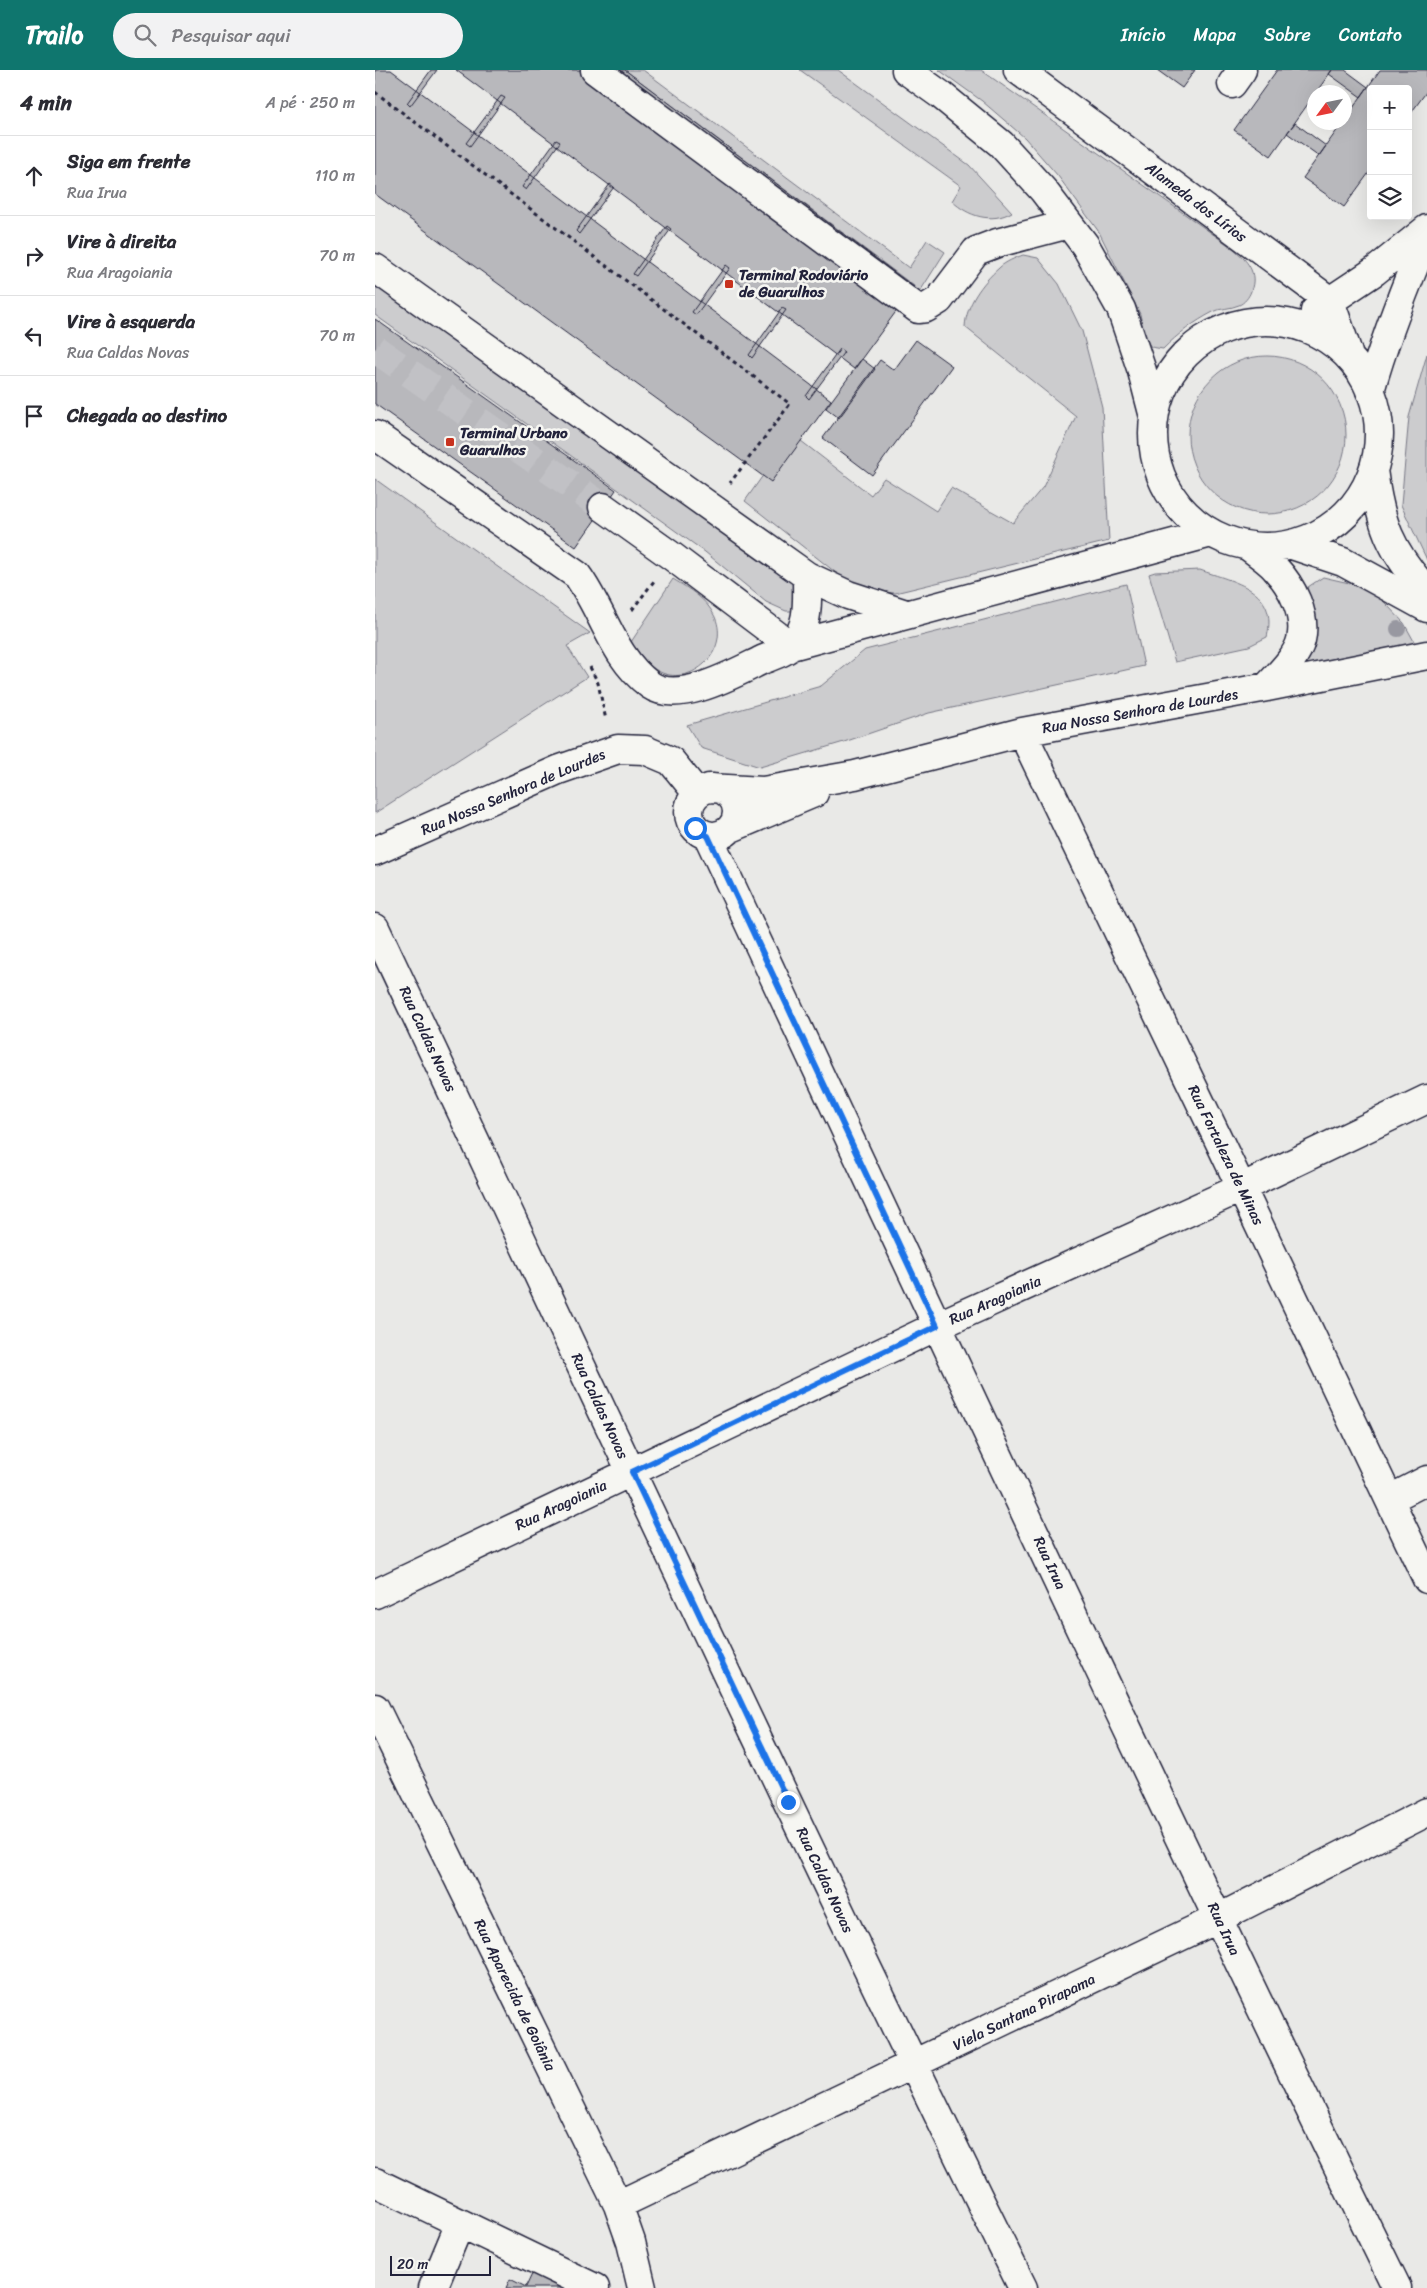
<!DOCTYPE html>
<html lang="pt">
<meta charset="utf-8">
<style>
:root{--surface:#fff;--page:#f2f2f3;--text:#2b2b33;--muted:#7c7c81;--line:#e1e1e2;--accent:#0f766e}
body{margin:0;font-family:Sriracha,sans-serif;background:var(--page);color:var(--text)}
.controls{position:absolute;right:15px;top:15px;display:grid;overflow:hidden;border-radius:5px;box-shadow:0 5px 20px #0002}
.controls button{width:45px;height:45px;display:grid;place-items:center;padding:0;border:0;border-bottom:1px solid var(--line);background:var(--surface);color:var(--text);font:25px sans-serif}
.compass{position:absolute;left:932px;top:15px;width:45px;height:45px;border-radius:50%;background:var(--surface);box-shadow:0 5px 20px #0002;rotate:237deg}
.scale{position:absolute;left:15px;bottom:12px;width:101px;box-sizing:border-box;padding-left:5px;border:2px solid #22223b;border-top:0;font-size:14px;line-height:18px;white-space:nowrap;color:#22223b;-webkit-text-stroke:4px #f6f6f2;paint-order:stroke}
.stop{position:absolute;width:15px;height:15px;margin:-11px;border:4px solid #1a73e8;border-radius:50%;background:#fff}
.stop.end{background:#1a73e8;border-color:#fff;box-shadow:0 1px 5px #0008}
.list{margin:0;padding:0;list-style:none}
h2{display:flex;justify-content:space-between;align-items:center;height:65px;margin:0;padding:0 20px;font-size:21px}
h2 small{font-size:16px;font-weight:400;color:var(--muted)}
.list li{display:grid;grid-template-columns:32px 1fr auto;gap:15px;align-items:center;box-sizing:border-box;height:80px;padding:0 20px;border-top:1px solid var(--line)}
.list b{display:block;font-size:19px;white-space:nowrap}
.list p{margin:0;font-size:16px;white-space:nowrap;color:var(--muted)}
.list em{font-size:16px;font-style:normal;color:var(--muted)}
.icon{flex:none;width:28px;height:28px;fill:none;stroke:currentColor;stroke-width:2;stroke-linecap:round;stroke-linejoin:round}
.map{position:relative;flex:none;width:1052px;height:2218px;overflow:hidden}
header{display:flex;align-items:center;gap:30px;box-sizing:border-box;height:70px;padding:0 25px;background:var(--accent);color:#fff}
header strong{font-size:24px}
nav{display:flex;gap:28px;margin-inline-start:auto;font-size:18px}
.search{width:350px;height:45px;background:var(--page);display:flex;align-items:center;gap:12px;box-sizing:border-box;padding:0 18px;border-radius:28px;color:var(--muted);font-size:19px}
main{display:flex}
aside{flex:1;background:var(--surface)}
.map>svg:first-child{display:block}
.green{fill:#ccccce;stroke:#777784}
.building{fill:#b8b8bc;stroke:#22223b}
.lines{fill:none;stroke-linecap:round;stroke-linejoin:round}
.minor-tunnel{stroke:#c1c1c5;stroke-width:28;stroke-dasharray:28 14;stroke-linecap:butt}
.minor-casing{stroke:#22223b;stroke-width:31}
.path{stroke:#22223b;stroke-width:3;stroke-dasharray:4 4;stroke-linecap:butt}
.minor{stroke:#f6f6f2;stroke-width:28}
.tree{fill:#9898a1}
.route{stroke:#1a73e8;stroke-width:6}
.poi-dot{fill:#c8321e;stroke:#f6f6f2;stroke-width:2}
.labels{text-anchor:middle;stroke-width:5;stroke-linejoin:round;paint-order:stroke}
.street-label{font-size:15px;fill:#22223b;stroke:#f6f6f2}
.poi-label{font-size:15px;font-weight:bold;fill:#22223b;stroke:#f6f6f2;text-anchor:start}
</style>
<header>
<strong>Trailo</strong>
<div class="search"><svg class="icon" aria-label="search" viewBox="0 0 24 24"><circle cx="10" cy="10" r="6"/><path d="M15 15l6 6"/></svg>Pesquisar aqui</div>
<nav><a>Início</a><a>Mapa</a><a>Sobre</a><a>Contato</a></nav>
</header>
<main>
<aside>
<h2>4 min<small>A pé · 250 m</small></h2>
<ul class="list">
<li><svg class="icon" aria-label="ahead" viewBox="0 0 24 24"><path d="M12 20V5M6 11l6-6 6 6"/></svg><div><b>Siga em frente</b><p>Rua Irua</p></div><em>110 m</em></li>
<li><svg class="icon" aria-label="right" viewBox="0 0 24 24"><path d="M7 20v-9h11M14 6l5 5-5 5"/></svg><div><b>Vire à direita</b><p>Rua Aragoiania</p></div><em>70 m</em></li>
<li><svg class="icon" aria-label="left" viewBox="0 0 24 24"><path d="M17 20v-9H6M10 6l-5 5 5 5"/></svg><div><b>Vire à esquerda</b><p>Rua Caldas Novas</p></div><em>70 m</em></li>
<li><svg class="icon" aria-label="arrive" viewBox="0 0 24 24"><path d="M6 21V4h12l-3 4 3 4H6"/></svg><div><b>Chegada ao destino</b></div></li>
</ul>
</aside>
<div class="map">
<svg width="1052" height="2218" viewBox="0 0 1052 2218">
<rect width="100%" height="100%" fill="#e9e9e7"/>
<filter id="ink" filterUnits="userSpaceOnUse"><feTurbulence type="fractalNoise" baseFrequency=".02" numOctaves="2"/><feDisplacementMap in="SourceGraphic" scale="10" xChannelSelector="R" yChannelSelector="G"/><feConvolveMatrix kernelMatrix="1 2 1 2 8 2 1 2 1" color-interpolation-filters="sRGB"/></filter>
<g filter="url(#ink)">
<path class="green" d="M250,0H268L534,198L552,170L570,182L544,223L538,219L539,216Z
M425,0H463L594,95L637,142C616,154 593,146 577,131L586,116Z
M564,0H606L859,179C872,191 883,202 876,221C874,227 869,233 864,235C855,239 845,238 838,242C819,252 803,264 788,279L776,277L770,268L765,244L724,162L683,106L650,68L607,31Z
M648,185L663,188L684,214L707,261L727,337L734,471L520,523L498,521L474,513L370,431L417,364L496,425L509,408L561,441L576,418L638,453L668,417L701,346L590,257C591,235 607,213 624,198C630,192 640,188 648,185Z
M0,211L416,508L424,520L422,541H411L391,532L330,482L0,245Z
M1052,284V490L1026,435L1034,347Z
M813 365a79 79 0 1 1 158 0a79 79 0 1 1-158 0Z
M0,409L215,563L192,576L212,607L0,743Z
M825,500C859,512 904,519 892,567L874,576L800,592L774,504L780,502Z
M948,507L996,518L1029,553L1040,573L929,596L940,557V540L930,519Z
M298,509C314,519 332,529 340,547C355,581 317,617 285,602C273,597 264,582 256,572Z
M751,514L769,596L554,643L469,672L385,697L326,678L312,655L446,616L490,580Z"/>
<path class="building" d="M0,0H16L456,330L396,412L0,124Z
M56,0H62L35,36L32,33Z
M81,0H250L539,217L479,299Z
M782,0H820L807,18Z
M902,0H957L896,86L859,60Z
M957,0H970L993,17L986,27L954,4Z
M1005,0H1052V21L1033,47V19H996V100L969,137L928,108Z
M126,26L130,28L95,76L91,73Z
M920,53L951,76L944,86L912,63Z
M181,70L185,72L151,120L147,117Z
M235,114L239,117L204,164L201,161Z
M292,156L296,159L261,206L258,204Z
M351,195L355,198L321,245L317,242Z
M407,238L411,240L377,288L374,285Z
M0,249L241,420L201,477L0,334Z
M541,270L577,296L497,405L448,368L505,290L519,300Z
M465,279L469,282L434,329L431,326Z
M487,289L500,299L464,348L451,338Z
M158,2202L190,2218H131L135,2209L151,2217Z"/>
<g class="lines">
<path class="minor-tunnel" d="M0,279L228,437"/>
<defs>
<path id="minor" d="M220,0L543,239L551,238L564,230L601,181L622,173L694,154
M531,0L566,25L626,74L668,120L710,175L746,239L767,301L779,347
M643,0L955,231L973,283
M857,14L867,0
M0,198L432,506L473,525L531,544
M940,241L1000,201L1052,159
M778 364a113 113 0 1 1 226 0a113 113 0 1 1-226 0Z
M995,321C1010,267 1030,217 1052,165
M0,365L202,505C228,540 238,588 275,615C304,635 360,603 387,590C396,586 411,582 417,575C435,556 432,530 432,506
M998,400C1005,453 1015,481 1052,521
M228,437L298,487L416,576L836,463
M917,475L968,492L1052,538
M873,476C882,483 893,490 900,498C917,516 932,545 926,570C922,587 904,604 892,617
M647,662L846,1075L1052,1509
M314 742a24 24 0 1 1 48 0a24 24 0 1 1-48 0Z
M334,718L388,721L480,705L647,662L892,617L1052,585
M356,758L439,723
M333,766C560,1251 786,1737 1022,2218
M0,781L183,700L243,679L270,680L296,691L322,723
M0,858C214,1312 426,1768 648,2218
M1015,1429L1052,1410
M0,1524L562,1256L866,1118L1052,1029
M0,1638L243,2135L256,2172L267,2218
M0,2112L220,2218
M243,2135L844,1848L1052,1742
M58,2218L85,2153"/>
</defs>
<use href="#minor" class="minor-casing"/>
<path class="path" d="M0,22L415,334L355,413
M257,540L279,511
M215,597L223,613L231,650"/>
<use href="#minor" class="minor"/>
</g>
<circle class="tree" cx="1023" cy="559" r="8"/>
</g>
<g class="lines" filter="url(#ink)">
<path class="route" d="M320,758L333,766L562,1256L257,1402L413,1732"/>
</g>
<g class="poi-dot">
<rect x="349" y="209" width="10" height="10" rx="2.5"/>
<rect x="70" y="367" width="10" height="10" rx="2.5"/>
</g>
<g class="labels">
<g class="street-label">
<text transform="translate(821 132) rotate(37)" y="5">Alameda dos Lírios</text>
<text transform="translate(765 641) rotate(-10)" y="5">Rua Nossa Senhora de Lourdes</text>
<text transform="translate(138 722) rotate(-23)" y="5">Rua Nossa Senhora de Lourdes</text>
<text transform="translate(53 969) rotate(65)" y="5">Rua Caldas Novas</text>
<text transform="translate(851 1085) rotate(64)" y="5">Rua Fortaleza de Minas</text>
<text transform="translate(620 1230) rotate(-24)" y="5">Rua Aragoiania</text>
<text transform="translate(225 1336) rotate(65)" y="5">Rua Caldas Novas</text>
<text transform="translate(186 1435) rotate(-25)" y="5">Rua Aragoiania</text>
<text transform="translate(675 1493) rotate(65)" y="5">Rua Irua</text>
<text transform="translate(450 1810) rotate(65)" y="5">Rua Caldas Novas</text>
<text transform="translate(849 1859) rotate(65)" y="5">Rua Irua</text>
<text transform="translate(140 1925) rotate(64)" y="5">Rua Aparecida de Goiânia</text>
<text transform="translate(649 1942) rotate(-26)" y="5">Viela Santana Pirapama</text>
</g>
<g class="poi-label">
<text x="364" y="210">Terminal Rodoviário<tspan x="364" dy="17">de Guarulhos</tspan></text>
<text x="85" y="368">Terminal Urbano<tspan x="85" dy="17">Guarulhos</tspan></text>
</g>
</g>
</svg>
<div class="controls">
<button>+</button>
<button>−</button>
<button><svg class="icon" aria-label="layers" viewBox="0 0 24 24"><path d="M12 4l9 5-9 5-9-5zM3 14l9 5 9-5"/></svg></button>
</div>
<svg class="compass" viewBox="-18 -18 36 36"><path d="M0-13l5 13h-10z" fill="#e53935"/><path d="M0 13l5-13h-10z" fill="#7c7c81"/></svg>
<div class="scale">20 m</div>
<div class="stop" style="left:320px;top:758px"></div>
<div class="stop end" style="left:413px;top:1732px"></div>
</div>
</main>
